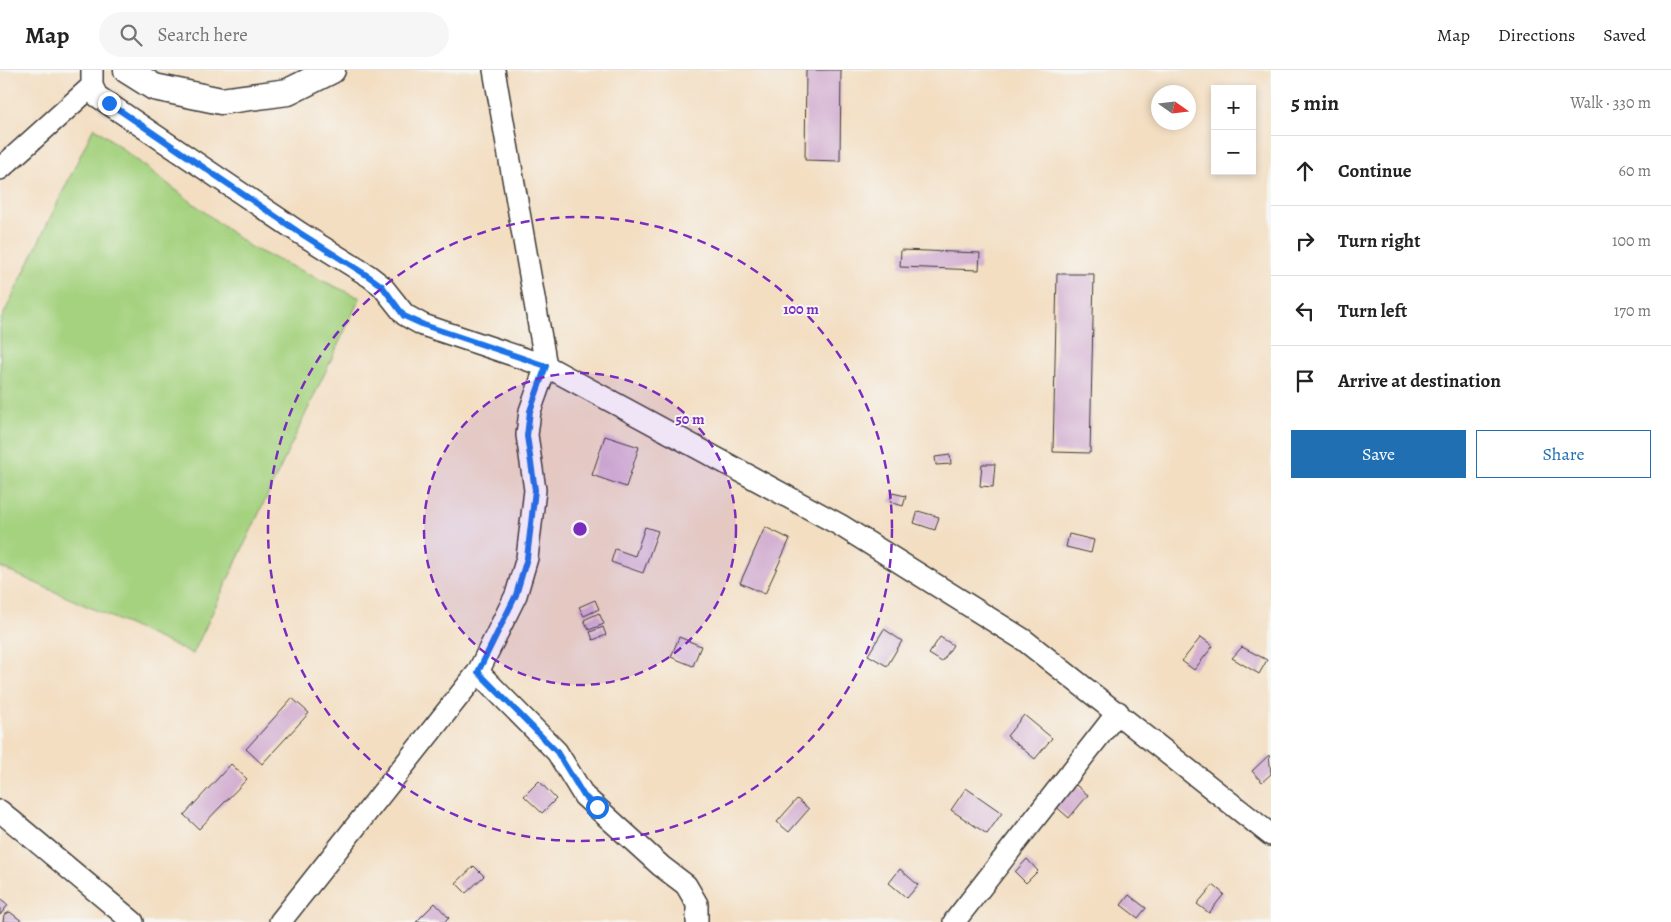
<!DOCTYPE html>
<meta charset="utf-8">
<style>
:root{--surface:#fff;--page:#f6f6f6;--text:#222;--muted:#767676;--line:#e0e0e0;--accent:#1f6fb2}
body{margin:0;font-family:Alegreya,serif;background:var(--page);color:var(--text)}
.controls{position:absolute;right:15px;top:15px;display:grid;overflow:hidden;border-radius:0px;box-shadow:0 2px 8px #0003}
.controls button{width:45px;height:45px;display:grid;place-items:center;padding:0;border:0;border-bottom:1px solid var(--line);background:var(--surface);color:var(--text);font:25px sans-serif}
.compass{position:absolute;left:1151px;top:15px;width:45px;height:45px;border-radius:50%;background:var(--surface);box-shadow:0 2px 8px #0003;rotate:104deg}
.stop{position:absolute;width:15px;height:15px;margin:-11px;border:4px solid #1a73e8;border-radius:50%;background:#fff}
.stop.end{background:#1a73e8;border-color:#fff;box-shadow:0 1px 5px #0008}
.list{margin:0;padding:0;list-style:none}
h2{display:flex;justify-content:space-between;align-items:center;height:65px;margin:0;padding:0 20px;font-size:21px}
h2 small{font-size:16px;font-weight:400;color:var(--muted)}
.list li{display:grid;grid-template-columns:32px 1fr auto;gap:15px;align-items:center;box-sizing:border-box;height:70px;padding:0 20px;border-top:1px solid var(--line)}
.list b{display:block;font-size:19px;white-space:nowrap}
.list em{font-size:16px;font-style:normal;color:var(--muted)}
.actions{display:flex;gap:10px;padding:15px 20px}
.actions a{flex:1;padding:11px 0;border:1px solid var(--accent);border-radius:0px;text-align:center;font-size:18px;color:var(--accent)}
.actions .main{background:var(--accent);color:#fff}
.icon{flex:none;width:28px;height:28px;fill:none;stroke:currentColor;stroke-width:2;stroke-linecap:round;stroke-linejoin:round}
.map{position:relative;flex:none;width:1271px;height:852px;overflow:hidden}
header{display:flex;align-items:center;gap:30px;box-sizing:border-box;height:70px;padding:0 25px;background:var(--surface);border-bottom:1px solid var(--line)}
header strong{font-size:24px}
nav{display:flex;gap:28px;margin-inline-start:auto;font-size:18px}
.search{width:350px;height:45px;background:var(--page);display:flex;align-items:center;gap:12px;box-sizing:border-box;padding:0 18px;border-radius:28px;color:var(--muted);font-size:19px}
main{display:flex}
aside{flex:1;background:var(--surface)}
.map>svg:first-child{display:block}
.green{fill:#a5d27f;stroke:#60774e}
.building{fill:#d4b1d2}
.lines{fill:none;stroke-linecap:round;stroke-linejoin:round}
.minor-casing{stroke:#3c3935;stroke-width:24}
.tertiary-casing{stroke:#3c3935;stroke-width:29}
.minor{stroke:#fff;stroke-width:21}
.tertiary{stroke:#fff;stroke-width:26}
.route{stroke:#1a73e8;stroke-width:6}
.ring{fill:none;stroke:#7b2cbf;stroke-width:2.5;stroke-dasharray:9 6}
.centre{fill:#7b2cbf;stroke:#f6f6f2;stroke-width:2.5}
.ring-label{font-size:15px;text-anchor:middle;font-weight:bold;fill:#7b2cbf;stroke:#f6f6f2;stroke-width:4;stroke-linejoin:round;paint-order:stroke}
</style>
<header>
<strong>Map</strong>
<div class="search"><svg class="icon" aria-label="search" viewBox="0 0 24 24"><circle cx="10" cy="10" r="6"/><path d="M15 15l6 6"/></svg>Search here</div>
<nav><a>Map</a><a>Directions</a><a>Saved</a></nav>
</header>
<main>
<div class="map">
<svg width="1271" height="852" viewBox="0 0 1271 852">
<rect width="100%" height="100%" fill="#f6f6f2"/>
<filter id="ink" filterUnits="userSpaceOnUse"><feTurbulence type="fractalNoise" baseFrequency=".02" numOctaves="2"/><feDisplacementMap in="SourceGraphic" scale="10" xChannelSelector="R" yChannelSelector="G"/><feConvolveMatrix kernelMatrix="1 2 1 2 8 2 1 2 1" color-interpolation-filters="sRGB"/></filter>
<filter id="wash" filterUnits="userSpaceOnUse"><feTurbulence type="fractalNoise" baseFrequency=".0096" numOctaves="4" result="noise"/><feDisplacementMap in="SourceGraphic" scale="20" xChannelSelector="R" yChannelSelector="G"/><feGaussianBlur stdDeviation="1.12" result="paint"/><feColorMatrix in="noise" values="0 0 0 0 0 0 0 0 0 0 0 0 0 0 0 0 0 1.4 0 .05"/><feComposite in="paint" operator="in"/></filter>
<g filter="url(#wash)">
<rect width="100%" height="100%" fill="#f3dec2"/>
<path class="green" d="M94,57L250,177L360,228L193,584L0,497V252Z"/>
<g id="blocks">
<path class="building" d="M806,0H841L840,91L805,90Z
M901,180L980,183L979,200L900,197Z
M1057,204H1094L1090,383L1053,382Z
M605,366L639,377L626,417L592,405Z
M950,385L951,394L936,395L935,387Z
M982,394H995L993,417L980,416Z
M892,423L906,426L903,436L890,432Z
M918,441L939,447L935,460L914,453Z
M645,457L658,461L643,503L611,492L615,479L635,486Z
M765,457L790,469L765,524L740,513Z
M1069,464L1094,470L1091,483L1066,477Z
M595,530L599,539L584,546L579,537Z
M599,543L604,554L589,560L584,550Z
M603,557L606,565L593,570L590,562Z
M884,559L902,571L887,596L868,585Z
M679,567L701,576L693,596L671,587Z
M940,567L953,575L942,592L929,584Z
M1201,567L1213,576L1194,600L1182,591Z
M1242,577L1267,590L1259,604L1232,588Z
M292,628L309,643L262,694L246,679Z
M1024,645L1052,668L1035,689L1007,666Z
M1269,685L1271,704L1262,712L1252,701Z
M231,694L247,709L199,759L184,745Z
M539,711L556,729L542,743L524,726Z
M1071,711L1088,725L1069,748L1053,734Z
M966,718L1002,743L987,764L951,740Z
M797,729L809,739L789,762L777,752Z
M1027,789L1038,801L1026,813L1015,802Z
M474,796L484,806L466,823L456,813Z
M900,799L918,815L907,828L889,813Z
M1213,815L1224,824L1209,843L1197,834Z
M1129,825L1146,838L1138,848L1121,835Z
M0,828L8,835L0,845Z
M435,833L449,848L445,852H416Z
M10,842L23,852H3L4,845Z"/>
</g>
</g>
<g filter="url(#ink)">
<use href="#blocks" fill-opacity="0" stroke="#3c3935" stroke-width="1"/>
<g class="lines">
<defs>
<path id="minor" d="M92,0V16L97,26L300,163L369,206L382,216L405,245L423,255L546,296L840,455L1024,570L1271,765
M0,99L92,16
M478,602L557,682L584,726L661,796L686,815L697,834V852
M0,741L133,852
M280,852L478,602L516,525L527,488L535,420L527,365L530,341L546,296L494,0
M954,852L1118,642"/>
<path id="tertiary" d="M127,0L154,17L221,31L288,22L332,0"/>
</defs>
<use href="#minor" class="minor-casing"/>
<use href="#tertiary" class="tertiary-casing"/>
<use href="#minor" class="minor"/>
<use href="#tertiary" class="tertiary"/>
</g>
</g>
<g class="lines" filter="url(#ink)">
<path class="route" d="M109,33L300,163L368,206L382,216L404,246L424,255L546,296L530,341L527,366L535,420L527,488L516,525L478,602L557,682L584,726L597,737"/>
</g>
<circle cx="580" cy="459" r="156" fill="#7b2cbf" fill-opacity=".12"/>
<g class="ring">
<circle cx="580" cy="459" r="156"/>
<circle cx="580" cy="459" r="312"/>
</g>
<circle cx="580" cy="459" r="8" class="centre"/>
<g class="ring-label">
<text x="801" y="244">100 m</text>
<text x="690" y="354">50 m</text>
</g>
</svg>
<div class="controls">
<button>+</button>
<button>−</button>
</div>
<svg class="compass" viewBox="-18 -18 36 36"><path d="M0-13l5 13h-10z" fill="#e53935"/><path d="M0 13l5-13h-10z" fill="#767676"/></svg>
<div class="stop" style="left:597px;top:737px"></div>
<div class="stop end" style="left:109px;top:33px"></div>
</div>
<aside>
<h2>5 min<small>Walk · 330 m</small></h2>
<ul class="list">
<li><svg class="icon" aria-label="ahead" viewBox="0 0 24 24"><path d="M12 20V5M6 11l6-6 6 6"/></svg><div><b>Continue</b></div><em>60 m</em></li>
<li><svg class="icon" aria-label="right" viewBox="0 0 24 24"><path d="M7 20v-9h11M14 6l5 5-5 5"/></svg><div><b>Turn right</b></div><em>100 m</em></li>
<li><svg class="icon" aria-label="left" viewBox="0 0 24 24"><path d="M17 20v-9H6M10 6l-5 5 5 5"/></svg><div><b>Turn left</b></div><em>170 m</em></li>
<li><svg class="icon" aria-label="arrive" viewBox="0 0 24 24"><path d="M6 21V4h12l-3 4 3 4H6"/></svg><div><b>Arrive at destination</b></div></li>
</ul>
<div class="actions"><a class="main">Save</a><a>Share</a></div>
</aside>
</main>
